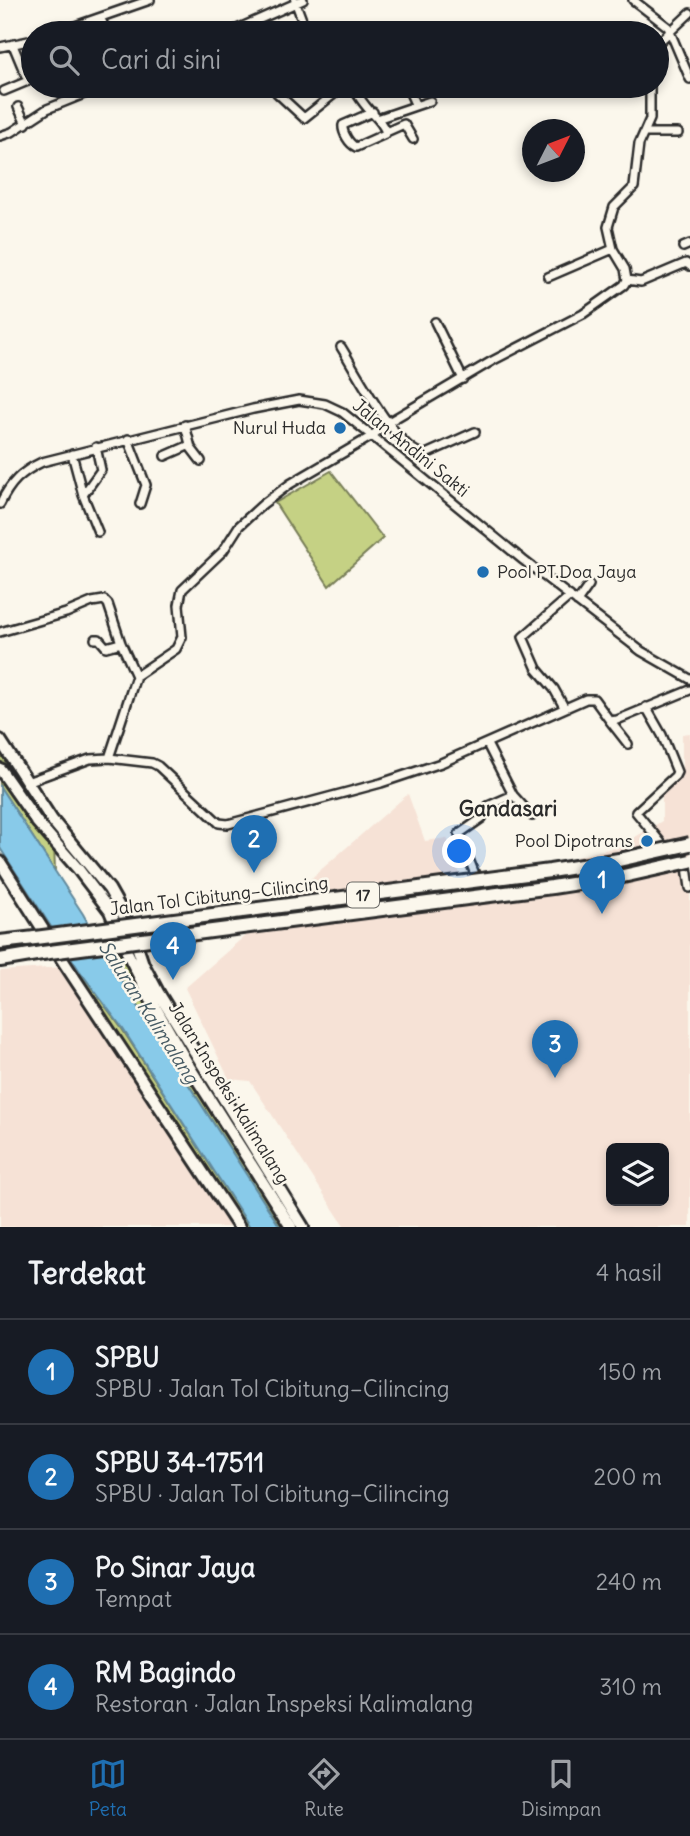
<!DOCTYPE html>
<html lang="id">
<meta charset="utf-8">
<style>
:root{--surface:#171b24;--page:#242831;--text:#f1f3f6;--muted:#9ea1a6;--line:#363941;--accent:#1f6fb2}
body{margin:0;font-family:Delius,sans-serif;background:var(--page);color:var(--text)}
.controls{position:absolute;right:21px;bottom:21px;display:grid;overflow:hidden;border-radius:10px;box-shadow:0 4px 10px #0003}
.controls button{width:63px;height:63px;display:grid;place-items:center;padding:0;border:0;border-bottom:2px solid var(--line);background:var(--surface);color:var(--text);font:35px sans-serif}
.compass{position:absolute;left:522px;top:119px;width:63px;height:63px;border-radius:50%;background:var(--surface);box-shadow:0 4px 10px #0003;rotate:48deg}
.you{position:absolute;left:460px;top:852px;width:24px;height:24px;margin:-18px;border:5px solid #fff;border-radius:50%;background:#1a73e8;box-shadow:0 0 0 10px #1a73e833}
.badge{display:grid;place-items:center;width:46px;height:46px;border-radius:50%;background:var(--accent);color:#fff;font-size:23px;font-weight:700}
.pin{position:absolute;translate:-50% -58px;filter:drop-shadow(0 2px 4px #0008)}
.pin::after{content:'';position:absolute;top:37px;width:24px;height:21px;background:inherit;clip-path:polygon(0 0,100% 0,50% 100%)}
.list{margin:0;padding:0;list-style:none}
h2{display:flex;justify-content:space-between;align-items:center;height:91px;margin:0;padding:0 28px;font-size:30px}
h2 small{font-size:23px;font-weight:400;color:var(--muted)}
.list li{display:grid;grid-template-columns:46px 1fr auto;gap:21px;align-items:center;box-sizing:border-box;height:105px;padding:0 28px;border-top:2px solid var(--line)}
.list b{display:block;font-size:26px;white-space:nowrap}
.list p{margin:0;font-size:23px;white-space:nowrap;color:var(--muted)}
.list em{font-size:23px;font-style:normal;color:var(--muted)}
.icon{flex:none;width:38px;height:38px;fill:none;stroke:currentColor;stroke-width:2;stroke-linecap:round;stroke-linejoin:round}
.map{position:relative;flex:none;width:690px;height:1227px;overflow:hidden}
.search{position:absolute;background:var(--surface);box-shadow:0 4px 10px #0003;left:21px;right:21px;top:21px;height:77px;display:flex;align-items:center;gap:18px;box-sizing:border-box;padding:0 24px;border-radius:38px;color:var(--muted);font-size:26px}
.sheet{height:511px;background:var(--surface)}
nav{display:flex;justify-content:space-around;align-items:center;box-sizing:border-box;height:98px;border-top:2px solid var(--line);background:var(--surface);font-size:19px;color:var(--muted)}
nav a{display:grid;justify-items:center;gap:4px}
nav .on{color:var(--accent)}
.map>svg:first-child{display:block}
.built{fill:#f6e2d6;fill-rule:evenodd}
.green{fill:#c5d184;stroke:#787e58;stroke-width:2}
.water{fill:#88cae9;stroke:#638a9d;stroke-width:2}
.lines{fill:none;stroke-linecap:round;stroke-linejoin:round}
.minor-casing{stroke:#2b2b2b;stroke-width:12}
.primary-casing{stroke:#2b2b2b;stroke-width:16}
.motorway-casing{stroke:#2b2b2b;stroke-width:18}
.minor{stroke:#fbf7ec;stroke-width:7}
.primary{stroke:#fbf7ec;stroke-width:10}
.motorway{stroke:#fbf7ec;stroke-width:12}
.motorway-bridge-casing{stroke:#2b2b2b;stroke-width:18;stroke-linecap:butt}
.motorway-bridge{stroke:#fbf7ec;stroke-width:12}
.poi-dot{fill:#1f6fb2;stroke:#fbf7ec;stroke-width:2.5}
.labels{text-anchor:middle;stroke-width:5;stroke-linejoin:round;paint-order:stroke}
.shield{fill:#fbf7ec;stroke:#696865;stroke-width:2}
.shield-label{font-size:16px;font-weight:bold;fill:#2b2b2b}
.poi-label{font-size:18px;fill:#2b2b2b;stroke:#fbf7ec;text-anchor:end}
.street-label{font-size:18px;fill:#2b2b2b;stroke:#fbf7ec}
.water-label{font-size:19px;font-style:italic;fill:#475b64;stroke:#fbf7ec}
.quarter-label{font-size:21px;font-weight:bold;fill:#2b2b2b;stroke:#fbf7ec}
</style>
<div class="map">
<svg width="690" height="1227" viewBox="0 0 690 1227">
<rect width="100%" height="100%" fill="#fbf7ec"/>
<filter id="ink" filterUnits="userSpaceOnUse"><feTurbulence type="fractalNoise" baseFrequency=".0143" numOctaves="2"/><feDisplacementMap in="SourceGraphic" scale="14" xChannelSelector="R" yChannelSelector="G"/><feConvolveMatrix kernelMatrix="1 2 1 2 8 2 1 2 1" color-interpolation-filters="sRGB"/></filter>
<g filter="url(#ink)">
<path class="built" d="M690,733V1227H345L250,1081L229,1079L185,988L408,794L425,841L447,838L470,902L583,883L576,857L620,846L662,821V794L682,777V734ZM611,1148H664V1201H611Z
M64,967L237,1227H0V971Z"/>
<path class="green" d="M331,471L383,538L329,586L275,503Z
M0,741L63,835L54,842L55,871L0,787Z
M127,952L235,1138L245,1132L303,1227H280L106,956Z
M65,964L79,970L122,1029L250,1227H239Z"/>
<path class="water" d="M0,787L83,914L106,956L280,1227H250L123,1029L79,970L0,848Z"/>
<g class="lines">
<defs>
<path id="minor" d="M633,0L668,27L690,79
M295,1L307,33
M101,19L107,33
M55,33L150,0
M228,33L303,0
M657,44L690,13
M0,47L33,40
M352,86C356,92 360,99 365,105C373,116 380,118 386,132L385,134L356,147C349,144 342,132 343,125L373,112
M407,86L415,104
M4,91L28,81L13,45
M277,93L304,118L344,86
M18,107L26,124
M380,118L430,101
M386,132L404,124L413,139
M644,133H678
M0,136L12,132L47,109L104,86
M683,247L690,244
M548,277L613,249
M627,280L625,269L613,249L608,227L614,207L634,187L639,144L650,119V86
M627,280L641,282L686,263L690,266
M435,322L463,379
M341,347C355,369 399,455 426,454L475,432
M185,425L191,448L201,461
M128,439L146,485L140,504
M72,454L83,495L98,532
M165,456L190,445
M83,495L101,470L96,447
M0,504C10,483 21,472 42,462L253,409L299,400L325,404L342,412L372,436L523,560L641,651L690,679
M577,602L589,585
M0,632L66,613L92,602L104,600L108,604L121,643L136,676
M95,639H99L106,647L121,643
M564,707L554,689L537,669L523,637L570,596
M646,707L662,735L677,772L675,776L636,812L667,850
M610,721L628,744
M487,744L513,795L532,816
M109,758L136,676L176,649L182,637L179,605L182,590L223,551L239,526L263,504L290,484L372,436L387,423L492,361L583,314L624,285L627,280
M27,782L90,759L109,758L152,763L158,766L219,823L228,824L381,783L441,763L586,699H594L610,721L617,720L690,690
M686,860L690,888
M482,892L459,834L482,818L488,806L513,795"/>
<path id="primary" d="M0,740L52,820L109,889L131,928
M0,769L37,822L78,869L110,911L127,952L150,998L190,1068L291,1227
M0,862L65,964L239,1227
M134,937L143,964L159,994L303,1227"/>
<path id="motorway" d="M0,942L35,938
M0,960L42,953"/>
</defs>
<use href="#minor" class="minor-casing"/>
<use href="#primary" class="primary-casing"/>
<use href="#motorway" class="motorway-casing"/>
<use href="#minor" class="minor"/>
<use href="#primary" class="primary"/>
<use href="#motorway" class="motorway"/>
<defs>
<path id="motorway-bridge" d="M35,938L550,871L619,860L690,844
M42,953L552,887L623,876L690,861"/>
</defs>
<use href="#motorway-bridge" class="motorway-bridge-casing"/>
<use href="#motorway-bridge" class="motorway-bridge"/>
</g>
</g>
<g class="poi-dot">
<circle cx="340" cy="428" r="7"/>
<circle cx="483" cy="572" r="7"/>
<circle cx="647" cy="841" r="7"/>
</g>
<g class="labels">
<rect class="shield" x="347" y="882.5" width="32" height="25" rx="5"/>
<g class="shield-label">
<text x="363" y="901">17</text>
</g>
<g class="poi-label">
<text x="326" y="434">Nurul Huda</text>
<text x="497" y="578" text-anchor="start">Pool PT.Doa Jaya</text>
<text x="633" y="847">Pool Dipotrans</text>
</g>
<g class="street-label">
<text transform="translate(411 448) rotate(39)" y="6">Jalan Andini Sakti</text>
<text transform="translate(219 896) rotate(-7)" y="6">Jalan Tol Cibitung–Cilincing</text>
<text transform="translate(229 1093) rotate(58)" y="6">Jalan Inspeksi Kalimalang</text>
</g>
<g class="water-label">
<text transform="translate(149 1012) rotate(57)" y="7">Saluran Kalimalang</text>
</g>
<g class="quarter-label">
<text x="508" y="816">Gandasari</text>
</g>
</g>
</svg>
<div class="controls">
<button><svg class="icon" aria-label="layers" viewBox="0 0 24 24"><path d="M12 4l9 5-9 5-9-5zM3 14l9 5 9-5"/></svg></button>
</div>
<svg class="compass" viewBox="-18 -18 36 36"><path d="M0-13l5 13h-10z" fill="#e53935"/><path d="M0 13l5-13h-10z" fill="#9ea1a6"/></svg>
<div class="you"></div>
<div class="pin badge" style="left:602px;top:914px">1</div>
<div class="pin badge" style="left:254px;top:873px">2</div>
<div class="pin badge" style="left:555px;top:1078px">3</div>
<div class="pin badge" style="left:173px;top:980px">4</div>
<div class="search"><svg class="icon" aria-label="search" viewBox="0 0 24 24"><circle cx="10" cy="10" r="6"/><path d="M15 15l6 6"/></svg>Cari di sini</div>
</div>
<section class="sheet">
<h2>Terdekat<small>4 hasil</small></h2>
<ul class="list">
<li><span class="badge">1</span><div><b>SPBU</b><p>SPBU · Jalan Tol Cibitung–Cilincing</p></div><em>150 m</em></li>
<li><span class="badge">2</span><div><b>SPBU 34-17511</b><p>SPBU · Jalan Tol Cibitung–Cilincing</p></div><em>200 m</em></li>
<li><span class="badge">3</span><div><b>Po Sinar Jaya</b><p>Tempat</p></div><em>240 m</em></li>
<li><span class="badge">4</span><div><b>RM Bagindo</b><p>Restoran · Jalan Inspeksi Kalimalang</p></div><em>310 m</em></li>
</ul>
</section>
<nav>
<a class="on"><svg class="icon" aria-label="map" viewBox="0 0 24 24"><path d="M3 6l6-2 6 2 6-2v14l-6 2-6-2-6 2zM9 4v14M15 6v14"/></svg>Peta</a>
<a><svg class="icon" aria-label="directions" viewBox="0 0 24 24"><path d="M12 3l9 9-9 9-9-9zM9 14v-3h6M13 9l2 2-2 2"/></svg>Rute</a>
<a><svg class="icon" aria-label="saved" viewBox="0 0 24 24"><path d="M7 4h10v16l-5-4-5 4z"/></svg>Disimpan</a>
</nav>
